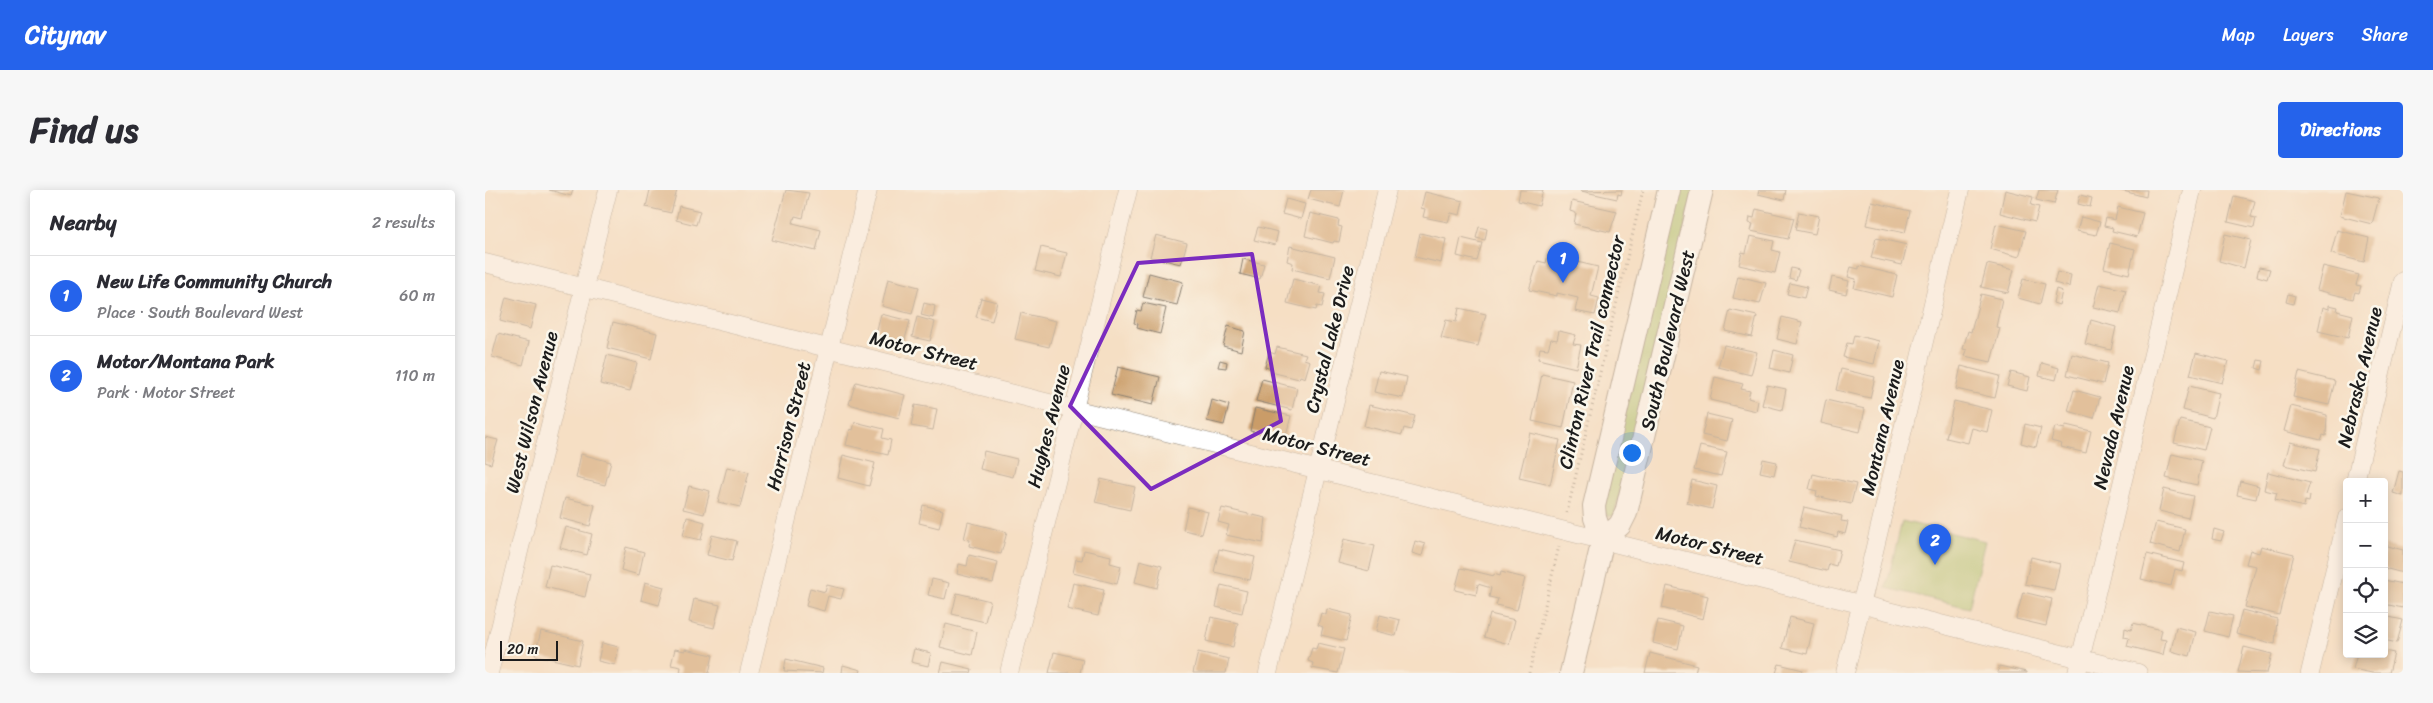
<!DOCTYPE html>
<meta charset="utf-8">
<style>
:root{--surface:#fff;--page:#f7f7f7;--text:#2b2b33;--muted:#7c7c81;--line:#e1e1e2;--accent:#2563eb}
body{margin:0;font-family:Sriracha,sans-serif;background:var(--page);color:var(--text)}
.controls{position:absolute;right:15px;bottom:15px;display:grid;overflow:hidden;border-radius:5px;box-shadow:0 2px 12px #0003}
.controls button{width:45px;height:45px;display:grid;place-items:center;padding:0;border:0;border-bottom:1px solid var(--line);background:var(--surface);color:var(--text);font:25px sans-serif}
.scale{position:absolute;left:15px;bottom:12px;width:58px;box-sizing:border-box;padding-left:5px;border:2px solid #1c1c1c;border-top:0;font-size:14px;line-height:18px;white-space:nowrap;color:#1c1c1c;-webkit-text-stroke:4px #fbf7ec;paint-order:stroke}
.you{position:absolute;left:1146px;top:262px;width:18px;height:18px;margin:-12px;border:4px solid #fff;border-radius:50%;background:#1a73e8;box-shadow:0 0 0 8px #1a73e833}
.badge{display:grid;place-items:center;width:32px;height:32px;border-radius:50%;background:var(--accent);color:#fff;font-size:16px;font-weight:700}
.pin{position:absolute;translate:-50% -41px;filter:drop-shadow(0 1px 2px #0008)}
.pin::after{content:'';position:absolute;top:26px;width:18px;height:15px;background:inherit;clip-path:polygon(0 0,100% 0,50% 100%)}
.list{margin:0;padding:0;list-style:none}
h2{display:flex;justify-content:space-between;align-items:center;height:65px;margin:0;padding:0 20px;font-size:21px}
h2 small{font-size:16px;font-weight:400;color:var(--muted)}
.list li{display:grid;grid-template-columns:32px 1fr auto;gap:15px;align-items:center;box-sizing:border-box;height:80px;padding:0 20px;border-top:1px solid var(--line)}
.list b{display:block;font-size:19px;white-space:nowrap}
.list p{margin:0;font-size:16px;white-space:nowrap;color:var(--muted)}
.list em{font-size:16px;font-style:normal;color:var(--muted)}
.icon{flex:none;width:28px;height:28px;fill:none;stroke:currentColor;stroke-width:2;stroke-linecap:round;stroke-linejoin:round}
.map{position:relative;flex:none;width:1918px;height:483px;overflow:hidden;border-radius:5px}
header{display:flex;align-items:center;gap:30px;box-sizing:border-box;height:70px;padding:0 25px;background:var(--accent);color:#fff}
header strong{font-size:24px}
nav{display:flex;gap:28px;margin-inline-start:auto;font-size:18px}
.intro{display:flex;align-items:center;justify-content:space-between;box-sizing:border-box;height:120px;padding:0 30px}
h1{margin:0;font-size:35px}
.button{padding:12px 22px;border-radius:5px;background:var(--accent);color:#fff;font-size:18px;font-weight:700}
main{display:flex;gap:30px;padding:0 30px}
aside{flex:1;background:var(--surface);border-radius:5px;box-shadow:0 2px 12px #0003}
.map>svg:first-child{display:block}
.green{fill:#a3c169;stroke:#606e42}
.building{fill:#ca9c68}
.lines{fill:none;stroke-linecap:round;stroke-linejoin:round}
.minor-casing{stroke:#887e70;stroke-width:19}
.tertiary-casing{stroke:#887e70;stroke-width:24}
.path{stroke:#887e70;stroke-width:3;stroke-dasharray:1 4;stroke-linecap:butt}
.minor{stroke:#fff;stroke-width:18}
.tertiary{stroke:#fff;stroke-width:22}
.marked{fill:none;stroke:#7b2cbf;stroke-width:4;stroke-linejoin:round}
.labels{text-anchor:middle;stroke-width:5;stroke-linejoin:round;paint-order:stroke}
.street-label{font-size:19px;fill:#1c1c1c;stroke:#fbf7ec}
</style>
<header>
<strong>Citynav</strong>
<nav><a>Map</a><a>Layers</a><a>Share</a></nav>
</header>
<div class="intro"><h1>Find us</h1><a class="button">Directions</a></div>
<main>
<aside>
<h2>Nearby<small>2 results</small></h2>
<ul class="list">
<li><span class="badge">1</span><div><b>New Life Community Church</b><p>Place · South Boulevard West</p></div><em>60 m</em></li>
<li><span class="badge">2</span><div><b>Motor/Montana Park</b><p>Park · Motor Street</p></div><em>110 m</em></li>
</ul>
</aside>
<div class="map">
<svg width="1918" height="483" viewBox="0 0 1918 483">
<rect width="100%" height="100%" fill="#fbf7ec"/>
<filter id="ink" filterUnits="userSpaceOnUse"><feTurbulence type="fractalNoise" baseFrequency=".02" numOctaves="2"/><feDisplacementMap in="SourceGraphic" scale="10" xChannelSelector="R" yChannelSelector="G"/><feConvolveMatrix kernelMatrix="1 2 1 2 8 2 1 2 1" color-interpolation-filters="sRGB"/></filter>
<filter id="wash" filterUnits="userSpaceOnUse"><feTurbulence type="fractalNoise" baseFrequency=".0096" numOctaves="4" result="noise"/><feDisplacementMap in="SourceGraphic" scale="20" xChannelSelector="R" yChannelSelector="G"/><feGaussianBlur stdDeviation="1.12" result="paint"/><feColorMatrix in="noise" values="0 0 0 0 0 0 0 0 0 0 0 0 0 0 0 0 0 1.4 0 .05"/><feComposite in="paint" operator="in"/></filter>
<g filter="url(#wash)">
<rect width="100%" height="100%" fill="#f5dfc4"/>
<path class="green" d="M1192,0H1209L1129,326H1122L1118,318Z
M1417,331L1500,351L1484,418L1401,398Z"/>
<g id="blocks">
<path class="building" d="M64,0H88L86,6Z
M165,0H192L186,23L161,17Z
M301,0L324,3L318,28L310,26L308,33L336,40L331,61L287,50Z
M826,0H859L855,17L823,9Z
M1035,0H1058L1054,16L1033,11Z
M1137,0L1136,5L1133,4L1132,9L1096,1Z
M1274,0H1301L1299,10L1273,4Z
M1520,0L1548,7L1546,15L1554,17L1550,32L1515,23Z
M1554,0H1573L1569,14L1551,10Z
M1634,0H1662L1661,7Z
M1861,1L1894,8L1887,34L1855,26Z
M940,2L978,11L975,25L966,23L963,32L938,27L940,19L936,18Z
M1595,5L1607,8L1605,17L1593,14Z
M1749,6L1770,11L1766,27L1771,28L1769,38L1743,32Z
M801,9L820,14L816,29L797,24Z
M1087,11L1132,21L1125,42L1089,34L1091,23L1085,21Z
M1387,12L1425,21L1420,43L1382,35Z
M194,16L215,21L211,35L191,30Z
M1633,17L1658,23L1652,47L1627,41L1628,38L1619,36L1621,28L1630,30Z
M1271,19L1309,28L1303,49L1266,41L1268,34L1264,33L1265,27L1269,28Z
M1314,22L1334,26L1330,44L1310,40Z
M825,23L854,30L853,36L857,37L854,52L849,51L848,53L820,46Z
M1596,27L1615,32L1611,45L1592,41Z
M1511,34L1541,41L1534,67L1505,59Z
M773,37L793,42L790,55L769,50Z
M994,37L1002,39L1000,50L991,48Z
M1852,40L1884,48L1879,72L1846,64Z
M935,43L961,49L956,73L930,67Z
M1740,44L1766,50L1759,78L1734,71Z
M671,45L702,53L696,74L665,67Z
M1265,46L1289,51L1287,60L1295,62L1290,83L1254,75L1257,62L1261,63Z
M976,48L997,53L992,71L972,66Z
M1391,48L1422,55L1417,75L1386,68Z
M1625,53L1650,59L1644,84L1619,78Z
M805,56L850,67L845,88L807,79L808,73L802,71Z
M556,57L582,63L576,87L550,81Z
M1063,65L1113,77L1106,106L1114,108L1110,125L1090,121L1093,108L1072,103V106L1044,100L1053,71L1061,73Z
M758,69L779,74L775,89L755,84Z
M1502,74L1529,80L1523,103L1496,97Z
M1374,76L1412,85L1407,107L1369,98L1371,89L1363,87L1366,77L1374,79Z
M1838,76L1874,85L1871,95L1876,96L1874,103L1870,102L1868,109L1832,100Z
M1774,77L1785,79L1782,89L1772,86Z
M1306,78L1314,80L1311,90L1304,88Z
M1572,82L1586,85L1584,97L1569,93Z
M664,83L698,92L692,115L658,107Z
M1253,86L1281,93L1275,114L1248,108Z
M1347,87L1364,91L1361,104L1344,100Z
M403,89L434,97L427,124L397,116Z
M808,89L837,96L835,103L840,104L837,117L832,116L831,120L802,113Z
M1538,89L1560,94L1555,114L1533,108Z
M1305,93L1322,97L1319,108L1302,104Z
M1614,94L1641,100L1635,123L1608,117Z
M1571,99L1577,101L1574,115L1568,113Z
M1496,104L1517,109L1511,137L1515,138L1506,172L1480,166L1482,160L1478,159L1483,141L1486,142Z
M1803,104L1810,106L1808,114L1801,112Z
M21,107L51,115L45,139L15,131Z
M496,108L512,112L507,131L491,127Z
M439,113L450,116L448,128L436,125Z
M658,113L681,118L675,144L652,138L653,134L649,133L652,120L656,121Z
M1844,115L1853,117L1852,121L1868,125L1863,148L1833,141L1838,117L1844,119Z
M974,118L1001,124L993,156L956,148L961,130L971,132Z
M1245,120L1272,126L1267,147L1240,141Z
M536,123L571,131L564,157L530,149Z
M396,124L425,131L418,156L390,149Z
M432,127L450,132L445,151L427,147Z
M1297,127L1317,132L1312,154L1292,149Z
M1606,130L1631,137L1626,160L1600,154Z
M128,132L172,143L166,169L122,158Z
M743,136L760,141L756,161L738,156Z
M1074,141L1091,145L1088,154L1096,155L1091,178L1053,169L1055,158L1063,159L1066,149L1072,150Z
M13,144L44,152L38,175L7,167Z
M1369,145L1394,151L1389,174L1358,167L1362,153L1367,154Z
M1239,155L1272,162L1266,185L1233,177Z
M792,157L821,164L819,169L825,171L820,188L815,186L814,189L786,182L787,179L780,177L784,162L790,164Z
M1289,160L1308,165L1304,183L1285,178Z
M1711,163L1743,171L1737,193L1705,185Z
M1587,164L1623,173L1618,194L1582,185Z
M122,165L152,173L145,201L115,194Z
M735,170L742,172L741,178L733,177Z
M1773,170L1779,171L1777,180L1771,178Z
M1557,173L1574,178L1571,190L1554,186Z
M1476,176L1515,186L1510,208L1471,199Z
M633,177L675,187L668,215L626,205Z
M1356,179L1390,187L1385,208L1351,200Z
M894,181L922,187L918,208L889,202Z
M1526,182L1545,187L1542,201L1522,196Z
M1814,182L1850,191L1844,215L1808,207Z
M1057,184L1088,191L1078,238L1047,231Z
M1230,187L1258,194L1256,199L1265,201L1263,208L1273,211L1271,221L1225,210Z
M777,189L812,198L807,220L771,211Z
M371,192L420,205L414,228L364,214Z
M1282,195L1301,199L1297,220L1277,215Z
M1704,196L1734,203L1728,228L1698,220Z
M1589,200L1615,207L1609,228L1583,221Z
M727,210L744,215L739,235L722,231Z
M1341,210L1380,219L1375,242L1336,233Z
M1469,211L1507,220L1502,242L1487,238L1483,253L1461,248Z
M430,215L452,219L448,240L426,236Z
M884,215L930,226L926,240L919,238L917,245L879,236Z
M1806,216L1842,225L1841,246L1838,245L1836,250L1799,241Z
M770,218L806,226L800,249L765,241Z
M1222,224L1247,230L1242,251L1217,245Z
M1695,230L1725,237L1719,260L1689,253Z
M370,232L399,239L397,248L406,250L403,265L361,255L365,239L368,240Z
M1540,234L1556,238L1551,257L1536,253Z
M1581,235L1606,241L1601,263L1576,257L1577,254L1566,251L1570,237L1580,239Z
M1045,243L1075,250L1065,295L1034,288Z
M0,247L13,250L6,274L0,272Z
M1805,252L1835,259L1830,282L1799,275Z
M1215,256L1242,262L1236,286L1209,280Z
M499,261L532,269L528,287L495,279Z
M96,264L126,272L120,295L91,288Z
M1687,264L1717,271L1712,295L1681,288Z
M358,265L390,273L384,296L353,288Z
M1278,269L1292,272L1289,285L1275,282Z
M242,277L264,282L255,317L233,312Z
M1914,281L1918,282V306L1908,303Z
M1783,282L1825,293L1821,305L1825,306L1824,312L1820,311L1819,317L1790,310L1792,303L1779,300Z
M1328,284L1371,294L1366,314L1331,306L1332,301L1324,299Z
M616,289L650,297L645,320L610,312Z
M1207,290L1232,296L1227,319L1202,313Z
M1755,291L1774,296L1771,309L1752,305Z
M204,296L225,301L219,324L198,319Z
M1679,299L1708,306L1703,328L1674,321Z
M80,308L110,315L105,336L75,328Z
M438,315L458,320L454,338L434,333Z
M703,317L723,322L717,344L698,340Z
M1319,317L1357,326L1356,331L1363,332L1360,344L1353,342L1352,347L1314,337Z
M737,318L781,328L778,353L741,345L744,335L733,332Z
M202,327L220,332L216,350L198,346Z
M483,332L522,342L516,364L484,356L485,350L479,349Z
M1671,332L1700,339L1695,362L1665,354Z
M81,337L107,344L102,365L75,358Z
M1729,339L1739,342L1736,351L1727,349Z
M227,345L252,351L247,371L222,365Z
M859,349L890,356L884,381L853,373Z
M1310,350L1355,360L1351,376L1344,374L1342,381L1304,372Z
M930,351L940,354L937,366L927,363Z
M1899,355L1918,360V383L1899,378Z
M1776,356L1809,364L1794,425L1760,417L1771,376L1761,374L1765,360L1774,363Z
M141,357L159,362L154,385L136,380Z
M734,359L770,367L765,390L729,382Z
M599,360L626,366L625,373L636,376L632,394L588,383L591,369L597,370Z
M1662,364L1699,373L1697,381L1690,379L1686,396L1656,389Z
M484,365L513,372L508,393L472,384L474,374L482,376Z
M1546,367L1575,374L1569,400L1540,394Z
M655,370L677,376L672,398L650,392Z
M65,375L105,384L100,407L60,397Z
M976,378L1009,386V384L1015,386L1016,382L1040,388L1032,420L1011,415L1013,409L1004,407L1006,398L993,394L991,405L970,400Z
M447,389L464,393L460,409L443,405Z
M1899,390L1918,394V418L1899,414Z
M160,392L179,397L174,415L156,410Z
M588,393L619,400L613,426L582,419Z
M342,395L359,399L356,409L343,406L339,421L321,416L325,398L340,402Z
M736,395L762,401L757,423L731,417Z
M1182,396L1223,406L1218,429L1177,418Z
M1538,402L1567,409L1561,436L1531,429Z
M472,403L505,411L500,432L467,424Z
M209,409L235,415L229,438L204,432Z
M842,419L867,425L861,451L836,445L838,437L833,435L836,423L841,425Z
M1757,420L1792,429L1790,454L1751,444Z
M1725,421L1748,426L1743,447L1720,441Z
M1005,424L1030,430L1024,454L999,447Z
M895,425L915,430L911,446L891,441Z
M1899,426L1918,430L1912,453L1899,450Z
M726,427L753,433L748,457L721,451Z
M1305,427L1329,433L1322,464L1297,458Z
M1173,430L1198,436L1193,459L1168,453Z
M1648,433L1677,440L1675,449L1681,450L1678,465L1642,456L1644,448L1639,447L1640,438L1646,440Z
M461,434L492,442L487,465L455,457Z
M1691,437L1711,442L1705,466L1686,461Z
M56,441L98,451L93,475L50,465Z
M117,453L134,457L130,475L113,471Z
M833,453L859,459L853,483L827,478L828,473L823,471L827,458L831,459Z
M1759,457L1787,464L1782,483L1753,482Z
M190,459L200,461V459L228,465L224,483H195L196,477L186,475Z
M429,459L446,463L443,476L426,472Z
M1899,461L1909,463L1904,483H1887L1868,479L1872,464H1899Z
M569,462L598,469L595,483H564Z
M713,462L744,469L741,483H708Z
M1165,463L1212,475L1210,483H1160Z
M301,469L338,478L337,483L299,481Z
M458,472L487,479L486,483H455Z
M1294,474L1318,480L1317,483H1291Z
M358,475L376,480L375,483H357Z
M1514,476L1542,482V483H1513Z"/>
</g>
</g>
<g filter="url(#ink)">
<use href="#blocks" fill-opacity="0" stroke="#887e70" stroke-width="1"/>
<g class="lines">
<defs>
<path id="minor" d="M0,73L1653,483
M1870,292L1918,91
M4,483L123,0
M264,483L383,0
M524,483L643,0
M783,483L902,0
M1360,483L1475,0
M1592,483L1707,0
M1825,483L1862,328"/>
<path id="tertiary" d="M1118,350L1135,335L1141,323L1217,0
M1086,483L1118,350L1110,328L1109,316L1184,0"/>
</defs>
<use href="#minor" class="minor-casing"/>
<use href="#tertiary" class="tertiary-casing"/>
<path class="path" d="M1082,323L1158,0
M1044,483L1074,356"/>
<use href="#minor" class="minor"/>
<use href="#tertiary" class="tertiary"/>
</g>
</g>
<path d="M0 0H1918V483H0ZM767,64L796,231L666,299L585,216L653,73Z" fill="#f5dfc4" fill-opacity=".55" fill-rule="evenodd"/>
<path class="marked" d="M767,64L796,231L666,299L585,216L653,73Z"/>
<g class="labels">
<g class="street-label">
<text transform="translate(844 149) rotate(-76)" y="7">Crystal Lake Drive</text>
<text transform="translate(1182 150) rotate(-77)" y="7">South Boulevard West</text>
<text transform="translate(439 160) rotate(14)" y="7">Motor Street</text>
<text transform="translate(1106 162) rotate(-77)" y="7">Clinton River Trail connector</text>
<text transform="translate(1874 187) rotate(-77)" y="7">Nebraska Avenue</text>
<text transform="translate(46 222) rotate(-76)" y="7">West Wilson Avenue</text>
<text transform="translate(303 236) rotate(-76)" y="7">Harrison Street</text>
<text transform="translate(563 236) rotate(-76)" y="7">Hughes Avenue</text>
<text transform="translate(1397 237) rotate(-77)" y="7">Montana Avenue</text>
<text transform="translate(1628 237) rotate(-77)" y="7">Nevada Avenue</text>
<text transform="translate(832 256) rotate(14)" y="7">Motor Street</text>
<text transform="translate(1225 355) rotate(14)" y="7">Motor Street</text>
</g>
</g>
</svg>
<div class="controls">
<button>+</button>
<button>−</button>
<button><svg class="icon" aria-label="locate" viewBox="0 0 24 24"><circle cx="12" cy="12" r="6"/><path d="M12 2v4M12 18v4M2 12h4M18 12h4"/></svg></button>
<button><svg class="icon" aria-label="layers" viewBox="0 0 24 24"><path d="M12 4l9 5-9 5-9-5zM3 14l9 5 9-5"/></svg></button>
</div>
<div class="scale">20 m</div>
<div class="you"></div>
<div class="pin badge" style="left:1078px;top:93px">1</div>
<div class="pin badge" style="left:1450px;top:375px">2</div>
</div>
</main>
